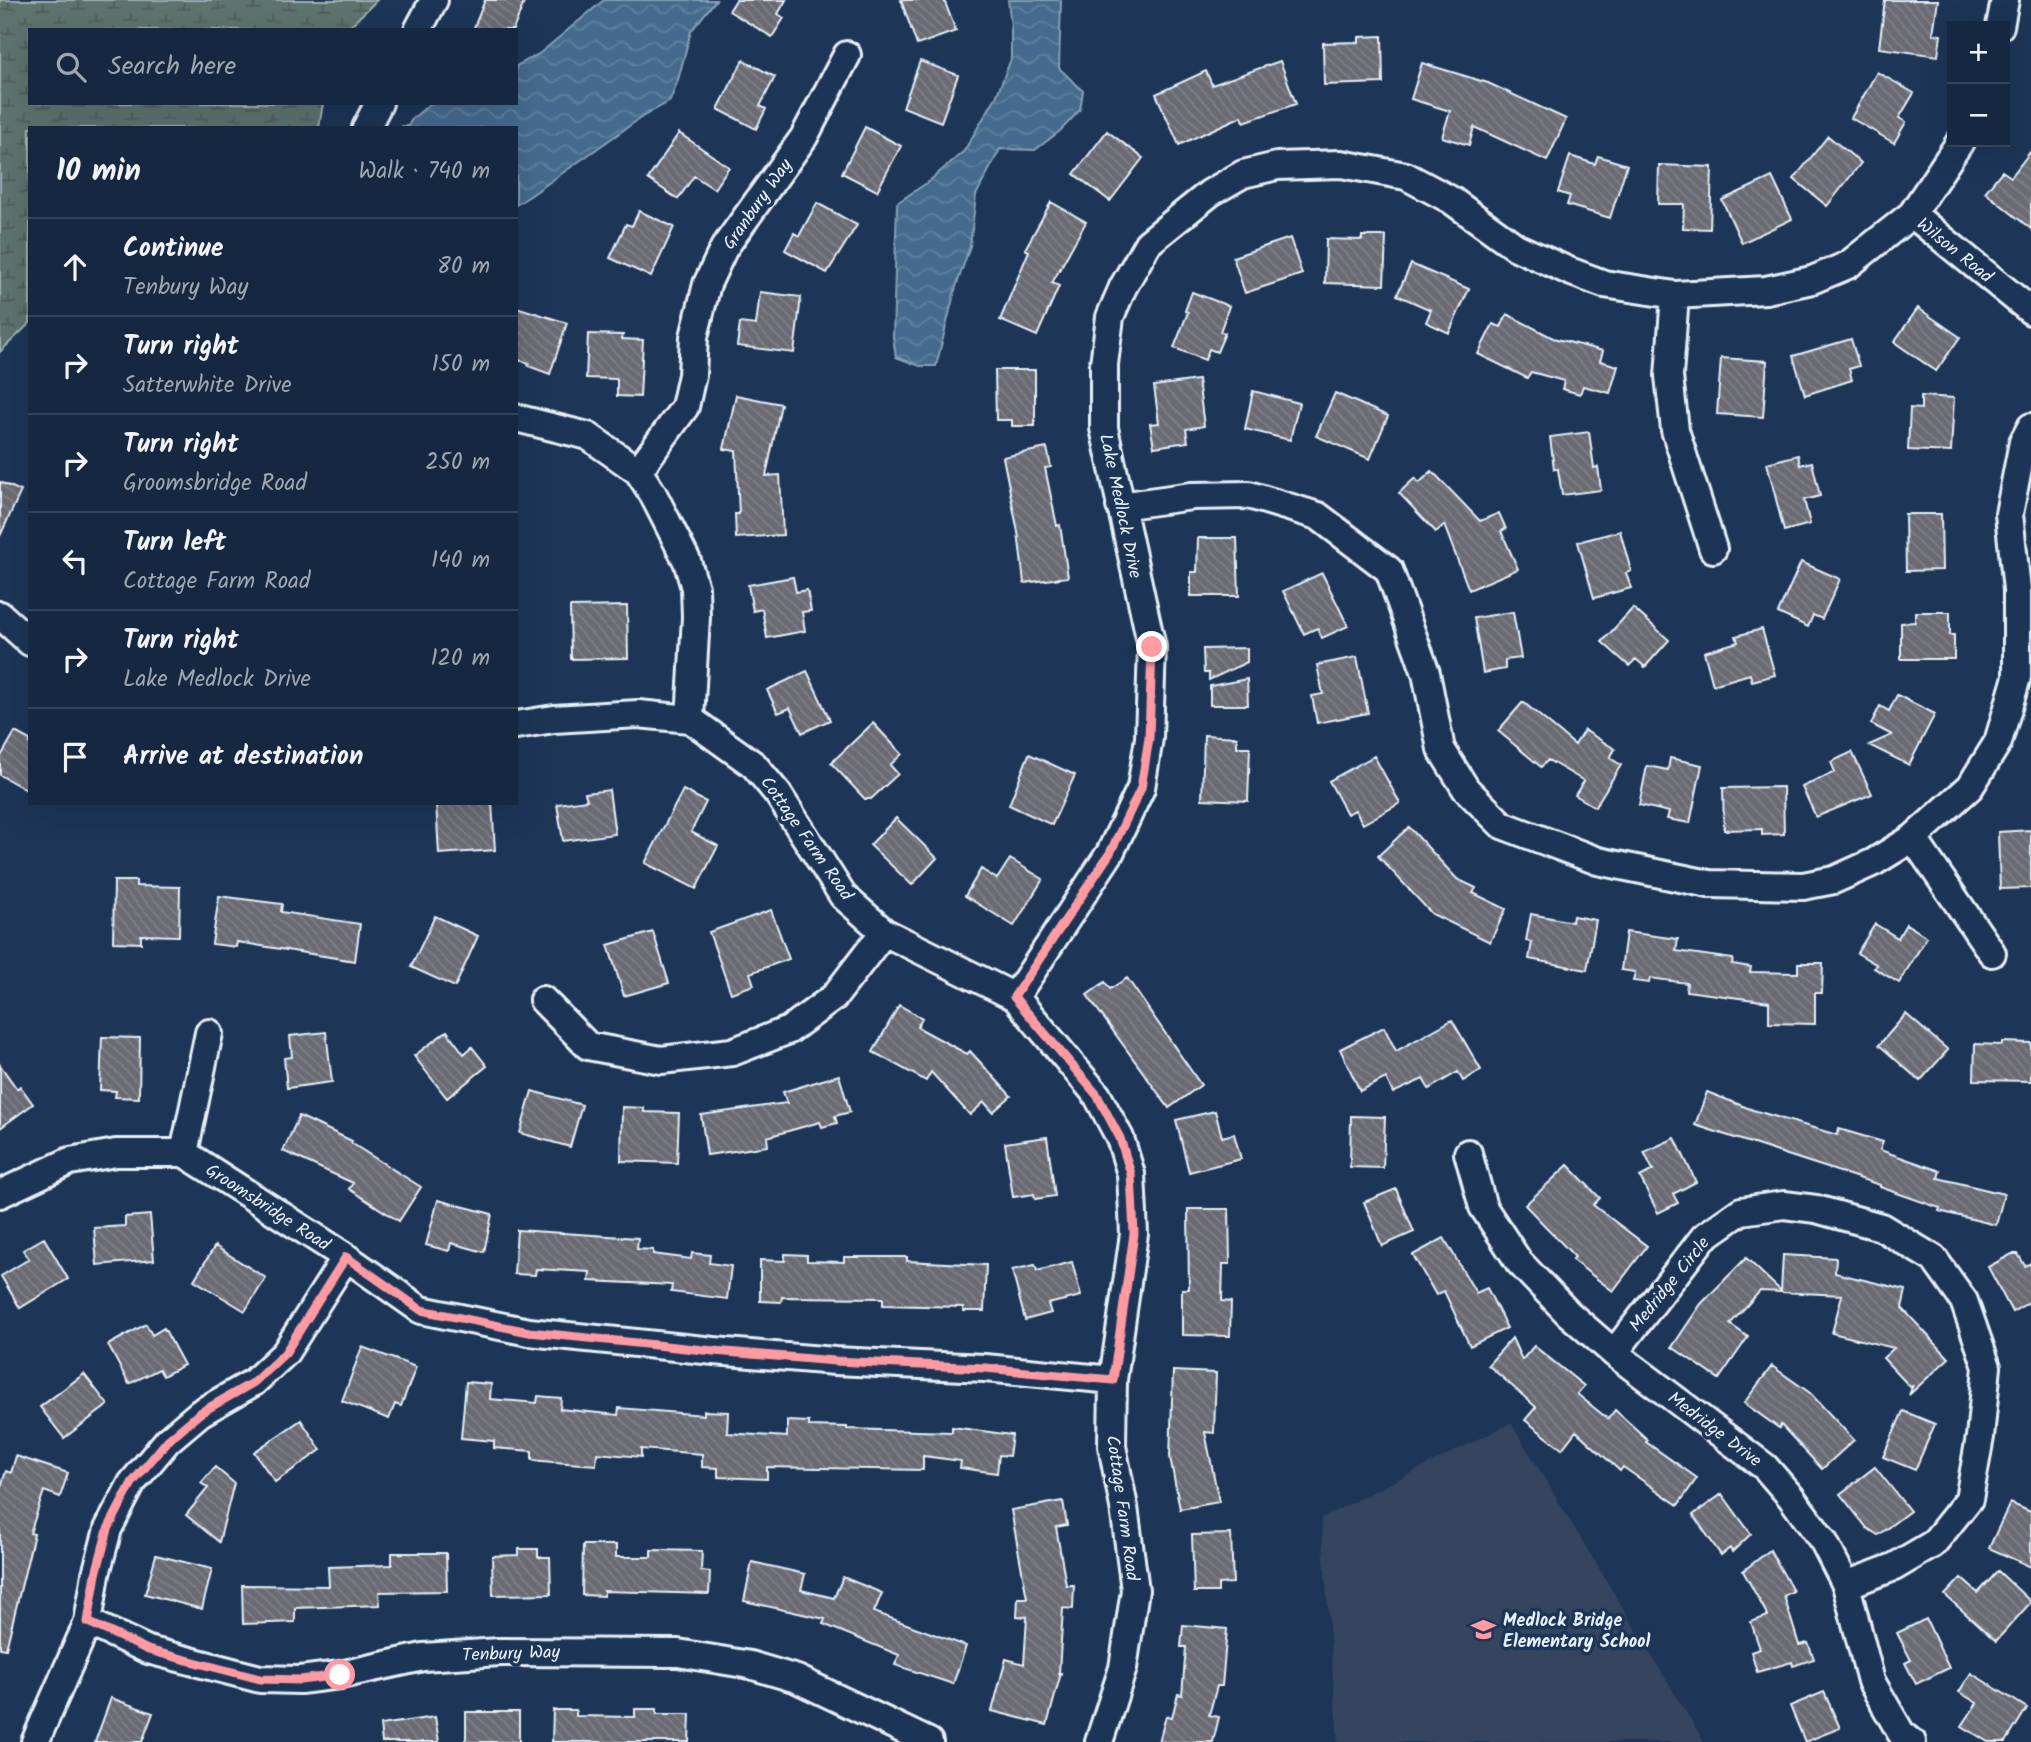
<!DOCTYPE html>
<meta charset="utf-8">
<style>
:root{--surface:#162841;--page:#1f3048;--text:#f1f3f6;--muted:#9ea6b1;--line:#35445a}
body{margin:0;font-family:Kalam,sans-serif;background:var(--page);color:var(--text)}
.controls{position:absolute;right:21px;top:21px;display:grid;overflow:hidden;border-radius:0px;box-shadow:0 7px 28px #0002}
.controls button{width:63px;height:63px;display:grid;place-items:center;padding:0;border:0;border-bottom:2px solid var(--line);background:var(--surface);color:var(--text);font:35px sans-serif}
.stop{position:absolute;width:21px;height:21px;margin:-16px;border:5px solid #ff9aa2;border-radius:50%;background:#fff}
.stop.end{background:#ff9aa2;border-color:#fff;box-shadow:0 2px 7px #0008}
.list{margin:0;padding:0;list-style:none}
h2{display:flex;justify-content:space-between;align-items:center;height:91px;margin:0;padding:0 28px;font-size:30px}
h2 small{font-size:23px;font-weight:400;color:var(--muted)}
.list li{display:grid;grid-template-columns:46px 1fr auto;gap:21px;align-items:center;box-sizing:border-box;height:98px;padding:0 28px;border-top:2px solid var(--line)}
.list b{display:block;font-size:26px;white-space:nowrap}
.list p{margin:0;font-size:23px;white-space:nowrap;color:var(--muted)}
.list em{font-size:23px;font-style:normal;color:var(--muted)}
.icon{flex:none;width:38px;height:38px;fill:none;stroke:currentColor;stroke-width:2;stroke-linecap:round;stroke-linejoin:round}
.map{position:relative;flex:none;width:2031px;height:1742px;overflow:hidden}
.search{position:absolute;background:var(--surface);box-shadow:0 7px 28px #0002;left:28px;top:28px;width:490px;height:77px;display:flex;align-items:center;gap:18px;box-sizing:border-box;padding:0 24px;border-radius:0px;color:var(--muted);font-size:26px}
.panel{position:absolute;background:var(--surface);box-shadow:0 7px 28px #0002;left:28px;top:126px;width:490px;height:679px;border-radius:0px}
.map>svg:first-child{display:block}
.built{fill:#34455f}
.wetland{fill:url(#wetland-marsh);stroke:#a2b2b3;stroke-width:2}
.water{fill:url(#water-waves);stroke:#86a1b8;stroke-width:2}
.lines{fill:none;stroke-linecap:round;stroke-linejoin:round}
.stream{stroke:#86a1b8;stroke-width:6}
.building{fill:url(#building-back-hatch);stroke:#e8f1f8;stroke-width:2}
.minor-casing{stroke:#e8f1f8;stroke-width:32}
.minor{stroke:#1d3557;stroke-width:26}
.route{stroke:#ff9aa2;stroke-width:9}
.labels{text-anchor:middle;stroke-width:7;stroke-linejoin:round;paint-order:stroke}
.street-label{font-size:18px;fill:#e8f1f8;stroke:#1d3557}
.poi-label{font-size:18px;font-weight:bold;fill:#e8f1f8;stroke:#1d3557;text-anchor:start}
</style>
<div class="map">
<svg width="2031" height="1742" viewBox="0 0 2031 1742">
<defs>
<pattern id="wetland-marsh" width="20" height="14" patternUnits="userSpaceOnUse" patternTransform="scale(1.75)"><rect width="20" height="14" fill="#5c736e"/><path d="M1 5h8M5 5V1M11 12h8M15 12V8" fill="none" stroke="#505b5a"/></pattern>
<pattern id="water-waves" width="16" height="10" patternUnits="userSpaceOnUse" patternTransform="scale(1.75)"><rect width="16" height="10" fill="#456b8d"/><path d="M0 5q4-4 8 0t8 0" fill="none" stroke="#60819e"/></pattern>
<pattern id="building-back-hatch" width="6" height="6" patternUnits="userSpaceOnUse" patternTransform="scale(1.75)"><rect width="6" height="6" fill="#6a6a73"/><path d="M-1 5l2 2M0 0l6 6M5-1l2 2" fill="none" stroke="#7f8088"/></pattern>
</defs>
<rect width="100%" height="100%" fill="#1d3557"/>
<filter id="ink" filterUnits="userSpaceOnUse"><feTurbulence type="fractalNoise" baseFrequency=".0143" numOctaves="2"/><feDisplacementMap in="SourceGraphic" scale="14" xChannelSelector="R" yChannelSelector="G"/><feConvolveMatrix kernelMatrix="1 2 1 2 8 2 1 2 1" color-interpolation-filters="sRGB"/></filter>
<g filter="url(#ink)">
<path class="built" d="M1511,1423L1704,1742H1338L1321,1518Z"/>
<path class="wetland" d="M0,0H377L346,30H30V103H323L319,128H30V323L0,352Z"/>
<path class="water" d="M604,0H716L691,31L678,80L670,101L642,117L530,196L516,205V128H407L412,119L431,103H516V66L539,54Z
M1008,0H1061L1059,68L1083,91L1080,110L1060,131L1035,150L1000,149L976,195L970,246L955,290L936,366H920L896,357L893,337L897,203L928,182L964,151L996,97L1011,59V26Z"/>
<g class="lines">
<path class="stream" d="M403,128H407"/>
</g>
<path class="building" d="M485,0H525L513,30H473Z
M736,0H786L778,14L784,18L772,37L729,11Z
M901,0H944L956,31L917,45Z
M1885,0H1938L1933,34L1941,35L1938,56L1879,48Z
M1382,36L1383,83L1324,85L1323,43L1359,42V37Z
M743,60L775,77L760,106L766,109L756,129L718,109Z
M920,61L958,75L941,122L903,107Z
M1280,61L1296,104L1244,122L1242,116L1179,145L1156,94L1206,71L1212,85Z
M1422,63L1488,83L1566,119L1547,161L1474,127L1469,145L1442,137L1450,111L1411,99Z
M1877,72L1914,93L1899,118L1906,122L1894,143L1851,118Z
M865,127L901,146L877,191L842,173Z
M1107,131L1143,158L1110,201L1074,174Z
M679,133L729,167L714,189L694,176L678,199L648,179Z
M1828,136L1861,163L1827,206L1794,179Z
M2031,151V229L1985,192L2002,171L2011,177Z
M1570,156L1595,164L1598,156L1627,165L1610,218L1567,205L1570,196L1558,192Z
M1659,165L1712,167L1710,229L1683,228L1684,204H1658Z
M1772,177L1792,219L1742,243L1722,200Z
M1051,202L1086,222L1052,283L1059,286L1037,336L1000,320L1029,251L1025,249Z
M817,203L857,225L827,273L785,250L794,233L799,236Z
M639,211L674,227L651,277L610,258L626,224L632,226Z
M1362,236H1386L1384,285L1325,283L1326,239L1362,240Z
M1290,238L1302,274L1245,293L1233,257Z
M1411,264L1469,289L1449,333L1426,322L1431,310L1397,295Z
M760,292L801,297L794,353L737,346L740,323L756,325Z
M1192,292L1229,306L1220,332L1225,333L1217,352L1209,349L1205,360L1174,348L1188,312L1185,311Z
M516,307L567,323L550,374L528,366L529,363L516,359Z
M1918,308L1960,337L1936,371L1894,342Z
M1507,314L1553,338L1603,351L1600,361L1618,366L1610,393L1583,386L1580,394L1562,389L1564,381L1531,372L1527,378L1478,354L1493,324L1501,327Z
M588,334L623,335L622,339L643,340L640,397L617,396V379L586,378Z
M1851,339L1859,366L1849,369L1852,380L1805,395L1793,356Z
M1721,358L1767,361L1763,417L1717,414Z
M995,370H1035V426H1012V420H996Z
M1198,380L1204,426L1186,429L1188,442L1154,447L1150,424L1159,423L1154,386Z
M1253,391L1299,403L1290,440L1245,429Z
M1335,393L1388,416L1370,459L1316,436Z
M736,395L781,404L766,476L780,475L783,535L736,538L735,514H739L736,451L724,449Z
M1921,396L1954,398L1951,452L1908,450L1910,408L1921,409Z
M1589,432L1594,468L1598,467L1601,490L1562,495L1558,469H1554L1550,437Z
M1047,448L1051,467L1045,468L1057,526L1060,525L1068,577L1024,583L1018,532L1003,457Z
M1798,455L1800,465L1812,462L1820,496L1804,500L1810,524L1784,531L1767,463Z
M1432,471L1480,521L1499,513L1506,529L1501,531L1518,569L1469,590L1444,525L1436,532L1399,493L1415,478L1419,483Z
M0,482L21,491L0,536Z
M1905,514H1941L1942,570L1906,571Z
M1620,531L1631,571L1626,573L1631,588L1594,598L1578,542Z
M1198,538H1237L1239,596H1191V572H1197Z
M1801,562L1840,579L1822,619L1813,615L1808,627L1778,613Z
M1322,573L1348,626L1322,638L1317,628L1304,634L1283,591Z
M793,577L796,592L807,590L811,611L802,612L805,631L767,638L762,609L753,611L748,585Z
M627,606L628,658L571,659L570,607Z
M1633,608L1669,640L1645,667L1636,659L1629,666L1602,642Z
M1513,612L1521,658L1505,660V669L1483,673L1474,618Z
M1915,612H1950V635H1954V659H1901V623L1915,622Z
M1762,629L1775,675L1752,681L1750,674L1713,685L1704,652L1738,642L1736,636Z
M1247,648V662L1209,680V673H1204L1203,649Z
M1357,657L1368,713L1317,723L1312,696L1323,694L1317,665Z
M807,671L830,720L802,733L790,708L778,713L767,690Z
M1247,679L1248,705H1210V686Z
M1897,695L1935,714L1909,765L1869,745L1892,735L1871,724L1880,706L1889,711Z
M1523,702L1575,745L1584,730L1615,749L1610,758L1621,765L1595,807L1575,795L1584,781L1548,760L1541,767L1498,731Z
M873,723L902,754L890,765L898,774L871,799H865L831,763Z
M15,732L30,740V792L0,775V758Z
M1204,735L1237,737V747H1250L1248,801L1202,799Z
M1852,752L1872,794L1816,817L1802,787L1835,772L1831,762Z
M1029,754L1075,775L1052,825L1009,805Z
M1374,756L1400,803L1363,824L1355,810L1347,814L1329,781Z
M1670,758L1702,765L1690,823L1667,819L1669,812L1639,805L1647,766L1668,770Z
M1783,787L1784,834L1762,835V829L1724,830L1723,788Z
M609,790L615,834L563,841L557,804L587,800L585,793Z
M683,790L706,802L691,832L718,846L696,889L645,863Z
M436,803H492L495,850L439,854Z
M896,818L937,858L912,885L870,845Z
M1409,827L1457,879L1476,888L1473,893L1506,909L1490,942L1432,914L1378,856Z
M2031,830V888L2000,889L1998,832Z
M1010,859L1043,879L1014,926L965,896L981,869L997,879Z
M114,881H136V886L180,887L179,936L141,935V943L113,942Z
M219,896L282,904L281,912L360,924L355,961L237,942L236,947L212,944Z
M771,910L789,959L750,973L754,985L731,993L709,932Z
M1531,914L1572,922L1573,916L1596,920L1587,970L1529,959L1532,942L1526,941Z
M435,916L478,936L455,987L411,967Z
M1875,924L1898,938L1906,924L1927,937L1899,983L1874,968L1877,965L1857,953Z
M653,932L669,983L624,996L608,945Z
M1626,932L1678,939L1676,951L1733,959L1732,964L1751,967L1750,972L1798,973V963H1823L1822,993H1815V1024L1769,1023V1002L1686,991L1687,983L1650,978L1649,983L1633,981L1635,972L1621,970Z
M1127,978L1201,1085L1169,1108L1087,995L1105,982L1110,989Z
M899,1005L922,1018L917,1027L967,1054L970,1051L1011,1096L993,1112L984,1102L970,1115L931,1072L926,1081L873,1052Z
M1906,1014L1948,1050L1920,1081L1879,1045Z
M1452,1020L1481,1070L1463,1081L1458,1072L1429,1089L1423,1079L1393,1093L1386,1078L1360,1091L1340,1049L1384,1027L1396,1051Z
M447,1031L464,1054L472,1047L487,1066L447,1098L414,1056Z
M326,1032L332,1082L287,1088L284,1058L292,1057L290,1036Z
M102,1037L140,1038L139,1098L115,1097L116,1091L100,1090Z
M2002,1042L2031,1043V1081L1974,1080L1975,1044L2002,1045Z
M0,1065L17,1089L20,1086L33,1104L0,1128Z
M839,1075L850,1112L835,1116L837,1123L822,1127L820,1122L767,1137L768,1146L707,1155L701,1115L787,1103L783,1092Z
M532,1091L582,1105L570,1147L520,1133Z
M1707,1092L1753,1110L1837,1135L1839,1129L1883,1142L1880,1150L1940,1171L1938,1178L2004,1194L1996,1225L1939,1211L1940,1208L1880,1187V1185L1695,1125Z
M622,1107L644,1108V1112L679,1113L677,1163L621,1161Z
M1215,1111L1222,1137L1234,1134L1241,1159L1189,1172L1176,1120Z
M299,1116L352,1141L351,1143L421,1187L399,1221L349,1189L353,1183L283,1151Z
M1351,1116L1385,1117L1383,1168L1350,1167Z
M1047,1137L1055,1196L1035,1199L1034,1194L1013,1197L1005,1143Z
M1675,1138L1696,1182L1673,1194L1678,1203L1658,1213L1640,1177L1653,1170L1644,1152Z
M1568,1165L1600,1198L1593,1205L1647,1246L1613,1291L1572,1260L1575,1257L1525,1205Z
M1396,1189L1414,1232L1382,1246L1364,1202Z
M438,1200L492,1214L484,1252L451,1243L449,1251L426,1245Z
M1188,1209H1229L1230,1264H1223L1222,1301L1231,1302L1230,1336L1182,1335V1289H1189Z
M150,1215L154,1260L97,1265L94,1228L125,1226V1217Z
M517,1230L638,1238L637,1249L653,1250V1254L691,1259L692,1253L710,1255L709,1263L731,1266L727,1299L671,1292L672,1285L589,1281L590,1272L536,1269L535,1275L514,1274Z
M44,1238L68,1279L20,1308L1,1276L29,1259L23,1250Z
M1444,1238L1476,1293L1487,1288L1507,1328L1470,1346L1444,1291L1436,1295L1413,1255Z
M215,1246L266,1278L245,1311L194,1280Z
M785,1254L807,1255V1261L844,1262V1257H907V1261L986,1265L984,1311H963V1307L883,1305V1298L782,1297L781,1302L760,1301V1260L785,1261Z
M2012,1254H2018L2025,1266L2031,1263V1301L2012,1312L1988,1267Z
M1783,1255L1836,1258L1835,1273L1906,1290L1902,1308L1949,1358L1909,1395L1913,1385L1911,1388L1883,1358L1894,1348L1832,1333L1842,1295L1760,1291L1730,1324L1748,1337L1719,1379L1672,1347L1701,1304L1746,1258L1781,1291Z
M1072,1262L1081,1296L1048,1304L1051,1313L1025,1320L1012,1270L1035,1265L1037,1271Z
M146,1324L152,1335L164,1328L184,1365L163,1376L159,1369L129,1384L108,1345Z
M1512,1338L1522,1360L1534,1346L1584,1386L1577,1394L1608,1419L1615,1410L1648,1440L1646,1442L1697,1478L1678,1505L1623,1467L1620,1471L1576,1431L1562,1449L1525,1420L1536,1407L1488,1365Z
M362,1347L416,1367L401,1406L395,1404L389,1419L342,1401Z
M1772,1366L1810,1393L1854,1440L1822,1469L1781,1425L1779,1428L1744,1403Z
M1173,1371L1216,1373L1214,1433L1205,1432L1219,1502L1180,1509L1170,1457Z
M84,1374L108,1405L64,1438L40,1407Z
M466,1382L491,1384L490,1399L537,1403L538,1396L561,1398L560,1409L618,1415L619,1408L704,1415V1411L728,1412L727,1433L787,1437V1421L809,1422V1426L847,1427V1429L952,1432V1427L1012,1435L1009,1456L999,1455L997,1473L960,1468L961,1461L923,1456V1470L767,1467V1479L718,1477V1468L702,1467V1454L641,1449V1457L597,1453L596,1465L553,1462L532,1460V1451L494,1448V1441L461,1438Z
M1903,1411L1935,1424L1915,1470L1883,1457Z
M301,1420L321,1450L275,1482L254,1452Z
M16,1456L68,1473L60,1497L44,1491L30,1533L34,1534L6,1649L0,1648V1490L6,1471L11,1473Z
M215,1467L234,1483L219,1542L186,1515L208,1488L201,1483Z
M1875,1467L1910,1511L1878,1535L1867,1528L1840,1494Z
M1722,1494L1751,1534L1732,1552L1730,1548L1721,1555L1693,1515Z
M1063,1501L1067,1525L1056,1527L1066,1585H1074L1073,1609L1063,1608L1059,1673H1061L1047,1725L992,1711L1006,1659L1024,1664L1027,1617L1017,1616L1018,1598H1027L1011,1510Z
M2010,1503L2031,1512V1567L1989,1548Z
M1231,1534L1233,1583L1218,1584V1592H1194L1192,1535Z
M583,1545H616V1557H651V1550L702,1551L701,1571L710,1572L709,1594L604,1591V1596L582,1595Z
M519,1549H538V1557H550L551,1594L493,1595L492,1556L519,1555Z
M1770,1550L1793,1591L1784,1596L1799,1645L1808,1643L1814,1659L1793,1666L1792,1662L1757,1672L1751,1652L1760,1649L1751,1622L1768,1616L1743,1571Z
M392,1553H446L447,1591L379,1592L380,1605L295,1608V1622L243,1624L242,1585L329,1586L328,1567L392,1565Z
M156,1555L212,1569L202,1609L145,1594Z
M752,1562L805,1574L801,1590L834,1598L843,1577L882,1593L874,1612L966,1646L953,1684L895,1665L899,1655L823,1624L825,1619L744,1601Z
M1998,1571L2031,1602L1996,1641L1945,1595L1961,1578L1978,1593Z
M1926,1619L1949,1668L1916,1684L1905,1663L1911,1660L1897,1633Z
M1183,1625L1227,1629L1222,1686H1217L1209,1715L1219,1717L1213,1742H1159L1166,1716L1172,1717L1178,1694L1182,1695L1186,1647H1181Z
M1971,1673L2027,1708L2006,1742H1988L1962,1726L1977,1703L1959,1692Z
M1824,1692L1840,1728L1805,1742L1790,1706Z
M111,1698L153,1713L142,1742H95Z
M635,1709H657V1714H690L689,1742H552L553,1710H576V1716L635,1717Z
M466,1712H519V1742H466Z
M435,1717L439,1742H382L380,1725Z"/>
<g class="lines">
<defs>
<path id="minor" d="M2000,26L2005,0
M418,30L434,0
M366,128L379,103
M1912,214L2031,311
M1675,295L1669,376L1675,430L1713,549
M516,418L588,436L638,471L653,494L687,561L695,588L696,617L690,719
M638,471L685,407L692,375L694,337L707,284L724,248L804,137L847,55
M1120,506L1192,496L1249,495L1318,516L1389,570L1426,673L1441,749L1466,789L1502,825L1598,861L1709,884L1803,886L1834,880L1874,862L1913,838L1970,787L1998,742L2017,677V590L2009,514L2023,442L2031,427
M0,615L30,642
M516,725L554,719L638,714L690,719L754,765L778,794L843,896L884,932L1015,997L1097,1095L1120,1138L1131,1174L1134,1234L1113,1380L1112,1446L1124,1507L1135,1590L1123,1668L1099,1742
M1913,838L1992,953
M1015,997L1110,853L1141,788L1149,738L1152,647L1104,428V364L1110,317L1123,287L1148,243L1210,193L1243,174L1277,166L1341,164L1406,176L1451,200L1516,247L1569,271L1604,284L1675,295L1766,290L1812,280L1848,265L1912,214L1960,142
M543,1000L588,1046L661,1060L732,1052L789,1030L834,997L884,932
M184,1153L209,1033
M1468,1153L1483,1207L1519,1262L1568,1313L1614,1353L1765,1467L1791,1497L1824,1542L1846,1585L1871,1681L1901,1733L1912,1742
M0,1194L70,1161L116,1153H184L346,1257L421,1310L529,1332L714,1351L835,1361L985,1368L1113,1380
M1614,1353L1704,1237L1741,1211L1784,1205L1816,1209L1881,1227L1934,1259L1964,1301L1987,1367L1980,1437L1969,1499L1933,1544L1894,1567L1846,1585
M88,1622L148,1650L260,1679L300,1680L340,1675L423,1657L500,1652L678,1653L750,1665L797,1679L929,1742
M35,1742L88,1622L96,1574L108,1529L132,1483L168,1440L200,1413L254,1382L285,1353L346,1257"/>
</defs>
<use href="#minor" class="minor-casing"/>
<use href="#minor" class="minor"/>
</g>
</g>
<g class="lines" filter="url(#ink)">
<path class="route" d="M340,1675L300,1680L260,1679L148,1650L88,1622L96,1574L108,1529L132,1483L168,1440L200,1413L254,1382L285,1353L346,1257L421,1310L529,1332L714,1351L835,1361L985,1368L1113,1380L1134,1234L1131,1174L1120,1138L1097,1095L1014,997L1110,853L1141,788L1149,738L1152,647"/>
</g>
<defs>
<symbol id="school-bare" viewBox="-9 -9 18 18"><path d="M0-5L7-2L0 1L-7-2ZM-4 1L0 2.5L4 1V4Q0 6-4 4Z" fill="#ff9aa2" stroke="#1d3557" stroke-width="2.5" paint-order="stroke"/></symbol>
</defs>
<g fill-rule="evenodd">
<use href="#school-bare" x="1466" y="1612" width="35" height="35"/>
</g>
<g class="labels">
<g class="street-label">
<text transform="translate(757 204) rotate(-55)" y="6">Granbury Way</text>
<text transform="translate(1955 250) rotate(39)" y="6">Wilson Road</text>
<text transform="translate(1121 506) rotate(78)" y="6">Lake Medlock Drive</text>
<text transform="translate(807 838) rotate(55)" y="6">Cottage Farm Road</text>
<text transform="translate(268 1207) rotate(33)" y="6">Groomsbridge Road</text>
<text transform="translate(1669 1284) rotate(-51)" y="6">Medridge Circle</text>
<text transform="translate(1715 1429) rotate(37)" y="6">Medridge Drive</text>
<text transform="translate(1123 1508) rotate(82)" y="6">Cottage Farm Road</text>
<text transform="translate(511 1653) rotate(-2)" y="6">Tenbury Way</text>
</g>
<g class="poi-label">
<text x="1503" y="1626">Medlock Bridge<tspan x="1503" dy="21">Elementary School</tspan></text>
</g>
</g>
</svg>
<div class="controls">
<button>+</button>
<button>−</button>
</div>
<div class="stop" style="left:340px;top:1675px"></div>
<div class="stop end" style="left:1152px;top:647px"></div>
<div class="search"><svg class="icon" aria-label="search" viewBox="0 0 24 24"><circle cx="10" cy="10" r="6"/><path d="M15 15l6 6"/></svg>Search here</div>
<section class="panel">
<h2>10 min<small>Walk · 740 m</small></h2>
<ul class="list">
<li><svg class="icon" aria-label="ahead" viewBox="0 0 24 24"><path d="M12 20V5M6 11l6-6 6 6"/></svg><div><b>Continue</b><p>Tenbury Way</p></div><em>80 m</em></li>
<li><svg class="icon" aria-label="right" viewBox="0 0 24 24"><path d="M7 20v-9h11M14 6l5 5-5 5"/></svg><div><b>Turn right</b><p>Satterwhite Drive</p></div><em>150 m</em></li>
<li><svg class="icon" aria-label="right" viewBox="0 0 24 24"><path d="M7 20v-9h11M14 6l5 5-5 5"/></svg><div><b>Turn right</b><p>Groomsbridge Road</p></div><em>250 m</em></li>
<li><svg class="icon" aria-label="left" viewBox="0 0 24 24"><path d="M17 20v-9H6M10 6l-5 5 5 5"/></svg><div><b>Turn left</b><p>Cottage Farm Road</p></div><em>140 m</em></li>
<li><svg class="icon" aria-label="right" viewBox="0 0 24 24"><path d="M7 20v-9h11M14 6l5 5-5 5"/></svg><div><b>Turn right</b><p>Lake Medlock Drive</p></div><em>120 m</em></li>
<li><svg class="icon" aria-label="arrive" viewBox="0 0 24 24"><path d="M6 21V4h12l-3 4 3 4H6"/></svg><div><b>Arrive at destination</b></div></li>
</ul>
</section>
</div>
